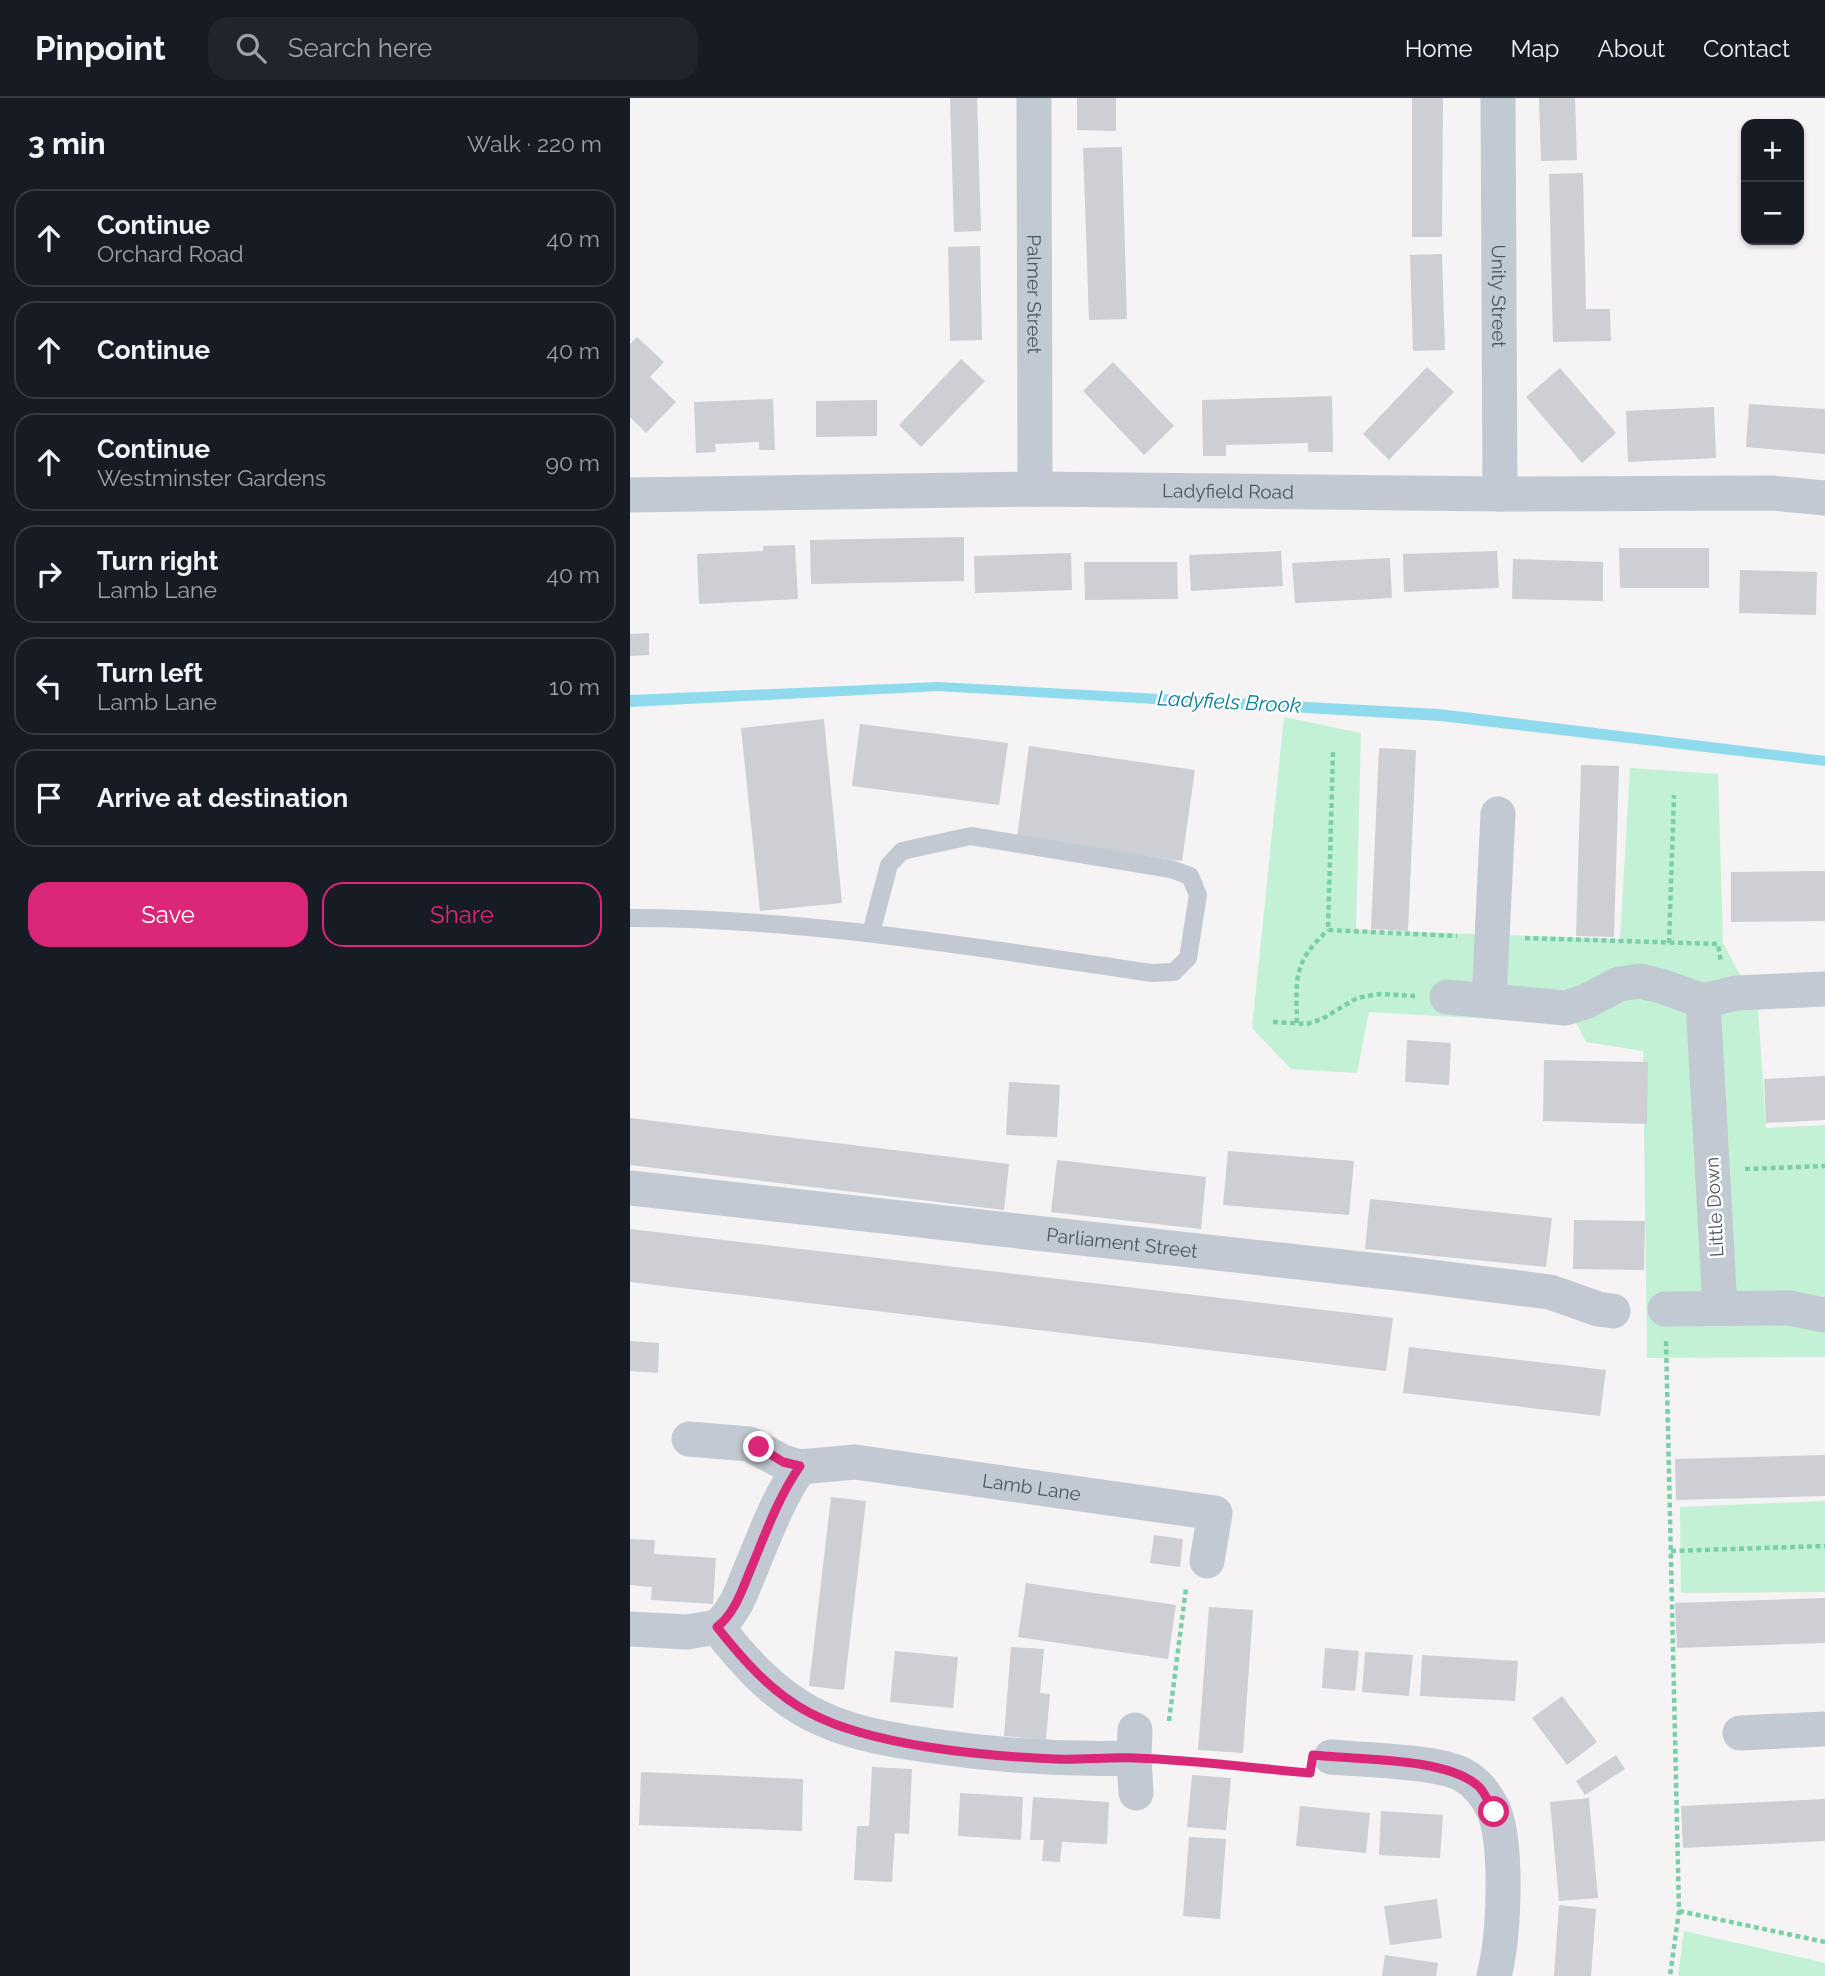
<!DOCTYPE html>
<meta charset="utf-8">
<style>
:root{--surface:#171b24;--page:#20242c;--text:#f1f3f6;--muted:#9ea1a6;--line:#363941;--accent:#db2777}
body{margin:0;font-family:Raleway,sans-serif;background:var(--page);color:var(--text)}
.controls{position:absolute;right:21px;top:21px;display:grid;overflow:hidden;border-radius:14px;box-shadow:0 2px 5px #0004}
.controls button{width:63px;height:63px;display:grid;place-items:center;padding:0;border:0;border-bottom:2px solid var(--line);background:var(--surface);color:var(--text);font:35px sans-serif}
.stop{position:absolute;width:21px;height:21px;margin:-16px;border:5px solid #db2777;border-radius:50%;background:#fff}
.stop.end{background:#db2777;border-color:#fff;box-shadow:0 2px 7px #0008}
.list{margin:0;padding:0;list-style:none}
h2{display:flex;justify-content:space-between;align-items:center;height:91px;margin:0;padding:0 28px;font-size:30px}
h2 small{font-size:23px;font-weight:400;color:var(--muted)}
.list li{display:grid;grid-template-columns:46px 1fr auto;gap:21px;align-items:center;box-sizing:border-box;height:98px;margin:0 14px 14px;padding:0 14px;border:2px solid var(--line);border-radius:21px}
.list b{display:block;font-size:26px;white-space:nowrap}
.list p{margin:0;font-size:23px;white-space:nowrap;color:var(--muted)}
.list em{font-size:23px;font-style:normal;color:var(--muted)}
.actions{display:flex;gap:14px;padding:21px 28px}
.actions a{flex:1;padding:16px 0;border:2px solid var(--accent);border-radius:21px;text-align:center;font-size:24px;color:var(--accent)}
.actions .main{background:var(--accent);color:#fff}
.icon{flex:none;width:38px;height:38px;fill:none;stroke:currentColor;stroke-width:2;stroke-linecap:round;stroke-linejoin:round}
.map{position:relative;flex:none;width:1195px;height:1878px;overflow:hidden}
header{display:flex;align-items:center;gap:42px;box-sizing:border-box;height:98px;padding:0 35px;background:var(--surface);border-bottom:2px solid var(--line)}
header strong{font-size:33px}
nav{display:flex;gap:38px;margin-inline-start:auto;font-size:24px}
.search{width:490px;height:63px;background:var(--page);display:flex;align-items:center;gap:18px;box-sizing:border-box;padding:0 24px;border-radius:21px;color:var(--muted);font-size:26px}
main{display:flex}
aside{flex:1;background:var(--surface)}
.map>svg:first-child{display:block}
.green{fill:#c3f1d5}
.water{fill:#90daee}
.building{fill:#cdcfd5}
.lines{fill:none;stroke-linecap:round;stroke-linejoin:round}
.path{stroke:#7ad0a6;stroke-width:4.5;stroke-dasharray:5 3.5;stroke-linecap:butt}
.lane{stroke:#c1cad2;stroke-width:18}
.street{stroke:#c1cad2;stroke-width:35}
.route{stroke:#db2777;stroke-width:9}
.labels{text-anchor:middle;stroke-width:5;stroke-linejoin:round;paint-order:stroke}
.street-label{font-size:19px;fill:#4a5661;stroke:#fff}
.water-label{font-size:21px;font-style:italic;fill:#0c7c9b;stroke:#fff}
</style>
<header>
<strong>Pinpoint</strong>
<div class="search"><svg class="icon" aria-label="search" viewBox="0 0 24 24"><circle cx="10" cy="10" r="6"/><path d="M15 15l6 6"/></svg>Search here</div>
<nav><a>Home</a><a>Map</a><a>About</a><a>Contact</a></nav>
</header>
<main>
<aside>
<h2>3 min<small>Walk · 220 m</small></h2>
<ul class="list">
<li><svg class="icon" aria-label="ahead" viewBox="0 0 24 24"><path d="M12 20V5M6 11l6-6 6 6"/></svg><div><b>Continue</b><p>Orchard Road</p></div><em>40 m</em></li>
<li><svg class="icon" aria-label="ahead" viewBox="0 0 24 24"><path d="M12 20V5M6 11l6-6 6 6"/></svg><div><b>Continue</b></div><em>40 m</em></li>
<li><svg class="icon" aria-label="ahead" viewBox="0 0 24 24"><path d="M12 20V5M6 11l6-6 6 6"/></svg><div><b>Continue</b><p>Westminster Gardens</p></div><em>90 m</em></li>
<li><svg class="icon" aria-label="right" viewBox="0 0 24 24"><path d="M7 20v-9h11M14 6l5 5-5 5"/></svg><div><b>Turn right</b><p>Lamb Lane</p></div><em>40 m</em></li>
<li><svg class="icon" aria-label="left" viewBox="0 0 24 24"><path d="M17 20v-9H6M10 6l-5 5 5 5"/></svg><div><b>Turn left</b><p>Lamb Lane</p></div><em>10 m</em></li>
<li><svg class="icon" aria-label="arrive" viewBox="0 0 24 24"><path d="M6 21V4h12l-3 4 3 4H6"/></svg><div><b>Arrive at destination</b></div></li>
</ul>
<div class="actions"><a class="main">Save</a><a>Share</a></div>
</aside>
<div class="map">
<svg width="1195" height="1878" viewBox="0 0 1195 1878">
<rect width="100%" height="100%" fill="#f5f3f3"/>
<path class="green" d="M654,619L731,635L726,832L990,841L1000,670L1088,676L1093,845L1128,910L1136,1030L1195,1027V1259L1017,1260L1013,953L956,944L947,926L739,914L727,975L661,971L622,930Z
M1195,1403V1494L1051,1495L1050,1409Z
M1054,1833L1195,1865V1878H1048Z"/>
<path class="water" d="M308,584L809,611L1195,658V668L810,623L308,593L0,609V597Z"/>
<path class="building" d="M320,0H347L351,133L324,134Z
M447,0H486V33L447,32Z
M782,0H813L812,139H782Z
M909,0H945L947,62L911,63Z
M492,49L497,221L459,222L453,50Z
M953,75L956,211H980L981,243L923,244L919,76Z
M350,148L352,242L320,243L318,149Z
M812,156L815,252L783,253L780,157Z
M7,239L34,264L20,279L46,304L16,335L0,319V246Z
M331,261L355,283L291,349L269,327Z
M483,264L544,328L514,357L453,293Z
M797,269L824,294L759,362L733,336Z
M930,270L986,335L952,365L896,299Z
M702,298L703,354H678V345L596,347V358H573L572,302Z
M143,301L145,352H129V344L85,346L86,354L66,355L64,304Z
M247,302V338L186,339V303Z
M1119,306L1195,311V356L1116,349Z
M1084,309L1086,360L998,364L996,313Z
M334,439V483L181,486L180,442Z
M165,447L168,501L69,506L67,456L133,453V448Z
M989,450H1079V490H990Z
M651,453L653,488L561,493L559,457Z
M867,453L869,490L774,494L773,456Z
M441,455L442,492L345,495L344,458Z
M760,460L762,500L665,505L662,465Z
M883,461L973,464V503L882,501Z
M454,464H547L548,501L455,502Z
M1110,472L1187,474L1186,517L1109,515Z
M19,535V557L0,558V536Z
M194,621L212,805L130,813L111,630Z
M230,626L378,645L369,707L222,688Z
M399,648L565,672L552,763L387,740Z
M749,650L786,652L778,833L741,831Z
M951,667L989,668L984,839L946,838Z
M1195,773V823L1101,824V774Z
M777,942L821,945L819,987L775,984Z
M914,962L1018,964L1017,1026L913,1023Z
M1195,978V1022L1136,1025L1134,981Z
M379,984L430,987L427,1039L376,1037Z
M0,1020L379,1066L374,1112L0,1067Z
M598,1053L724,1063L719,1117L593,1107Z
M427,1062L576,1079L571,1131L421,1114Z
M740,1101L922,1120L916,1169L735,1151Z
M944,1122L1015,1123L1014,1172L943,1171Z
M0,1131L763,1220L756,1273L0,1184Z
M0,1243L29,1245L28,1275L0,1273Z
M779,1249L976,1272L970,1318L773,1295Z
M1195,1357V1398L1046,1402L1045,1361Z
M201,1399L236,1403L214,1592L179,1588Z
M524,1437L553,1441L550,1469L520,1465Z
M0,1441L25,1442L24,1456L86,1460L83,1506L21,1502L22,1489L0,1487Z
M396,1485L546,1507L538,1561L388,1539Z
M1195,1500V1545L1047,1550L1045,1505Z
M579,1509L623,1512L613,1655L568,1652Z
M381,1549L414,1551L410,1595L420,1596L416,1642L374,1638Z
M695,1550L729,1553L725,1593L692,1590Z
M265,1553L328,1559L323,1610L260,1604Z
M735,1554L783,1557L779,1598L732,1594Z
M792,1557L888,1563L885,1603L790,1598Z
M932,1598L967,1644L937,1667L902,1620Z
M986,1657L995,1671L955,1697L946,1683Z
M242,1669L282,1671L279,1736L265,1735L262,1784L224,1782L227,1728H239Z
M11,1674L173,1681L172,1733L9,1727Z
M562,1677L601,1680L596,1732L557,1729Z
M330,1695L393,1699L391,1742L328,1738Z
M403,1699L479,1704L477,1746L432,1744L430,1764L412,1763L414,1742H400Z
M959,1700L968,1800L929,1803L920,1704Z
M1195,1701V1743L1053,1750L1051,1708Z
M670,1708L740,1715L736,1755L666,1748Z
M751,1713L813,1717L810,1760L749,1757Z
M559,1739L596,1741L590,1821L553,1818Z
M807,1801L812,1840L760,1847L754,1808Z
M929,1807L966,1811L961,1878H924Z
M755,1857L808,1865L806,1878H752Z"/>
<g class="lines">
<path class="path" d="M703,654L698,832L827,838
M895,840L1088,846L1091,865
M1039,845L1044,697
M643,924L677,926L692,921L727,900L749,896L785,898
M667,925C666,879 663,865 698,832
M1115,1071L1195,1068
M1036,1243L1049,1813L1040,1878
M1041,1453L1195,1448
M539,1623L556,1490
M539,1663L670,1674
M1049,1813L1195,1844"/>
<path class="lane" d="M0,820C175,820 349,850 522,875L544,874L558,860L568,797L560,778L541,771L341,738L272,753L259,767L241,835"/>
<g class="street">
<path id="s1" d="M404,0L405,391"/>
<path id="s2" d="M868,0L870,396"/>
<path id="s3" d="M0,397L405,391L870,396L1142,395L1195,400"/>
<path d="M817,899L935,910L955,904L989,886L1010,883L1031,888L1073,903"/>
<path d="M859,902L868,716"/>
<path id="s4" d="M0,1090L776,1176L920,1194L968,1211L983,1213"/>
<path d="M1090,1210L1073,903L1106,895L1195,891"/>
<path d="M1035,1211L1159,1210L1195,1217"/>
<path d="M59,1341L119,1346L153,1364L170,1369"/>
<path id="s5" d="M87,1529C106,1514 113,1489 122,1468C136,1434 149,1399 170,1369L225,1364L585,1415L577,1463"/>
<path d="M0,1531L57,1534L87,1529C113,1562 142,1595 180,1615C217,1635 261,1642 303,1648C370,1658 436,1662 504,1660L506,1695"/>
<path d="M1110,1635L1195,1631"/>
<path d="M701,1659C733,1662 808,1663 833,1677C848,1685 857,1698 864,1713C878,1749 874,1840 864,1878"/>
<path d="M504,1660L505,1632"/>
</g>
</g>
<g class="lines">
<path class="route" d="M129,1349L153,1364L170,1368C149,1398 136,1434 122,1468C113,1489 106,1514 87,1529C113,1562 142,1595 180,1615C242,1648 355,1658 425,1661C452,1662 478,1659 505,1660C564,1662 622,1670 680,1675L683,1657C728,1662 813,1659 847,1687C855,1693 859,1706 864,1714"/>
</g>
<g class="labels">
<g class="street-label">
<text dy="7" stroke="none"><textPath href="#s1" startOffset="196">Palmer Street</textPath></text>
<text dy="7" stroke="none"><textPath href="#s2" startOffset="198">Unity Street</textPath></text>
<text dy="7" stroke="none"><textPath href="#s3" startOffset="598">Ladyfield Road</textPath></text>
<text transform="translate(1084 1109) rotate(-93)" y="7">Little Down</text>
<text dy="7" stroke="none"><textPath href="#s4" startOffset="495">Parliament Street</textPath></text>
<text dy="7" stroke="none"><textPath href="#s5" startOffset="415">Lamb Lane</textPath></text>
</g>
<g class="water-label">
<text transform="translate(599 604) rotate(3)" y="7">Ladyfiels Brook</text>
</g>
</g>
</svg>
<div class="controls">
<button>+</button>
<button>−</button>
</div>
<div class="stop" style="left:864px;top:1714px"></div>
<div class="stop end" style="left:129px;top:1349px"></div>
</div>
</main>
